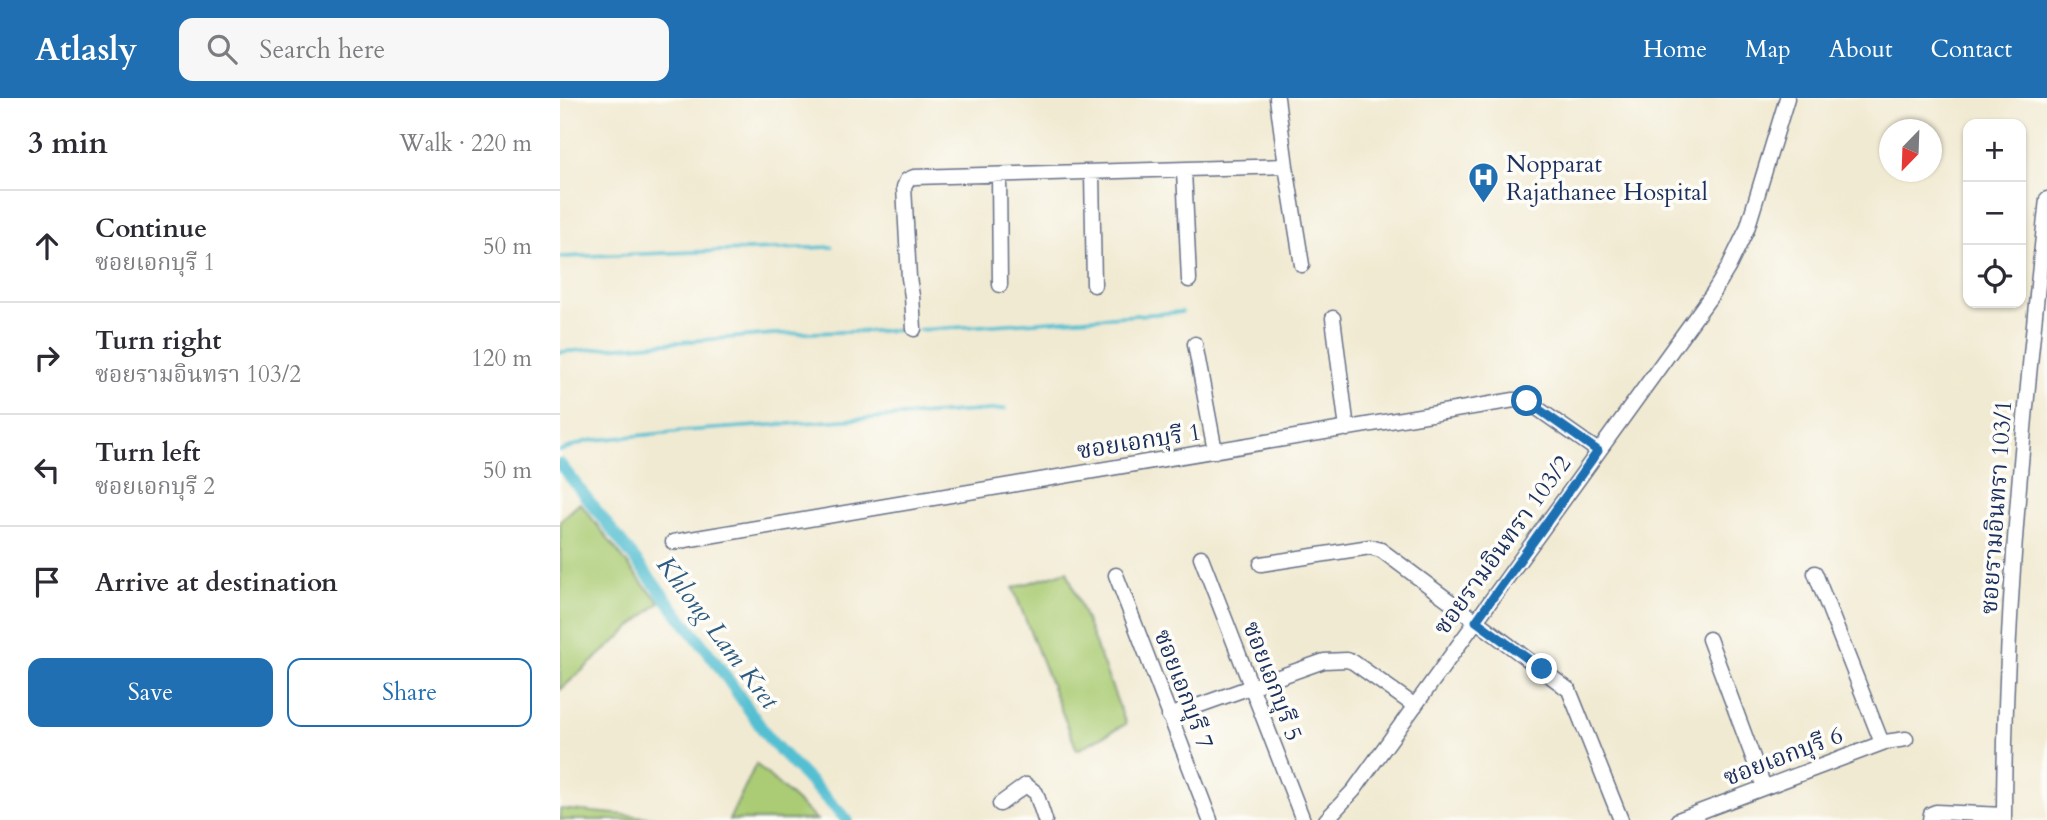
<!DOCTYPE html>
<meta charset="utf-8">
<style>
:root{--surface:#fff;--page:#f7f7f7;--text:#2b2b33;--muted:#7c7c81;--line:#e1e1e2;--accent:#1f6fb2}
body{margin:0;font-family:Cardo,"Noto Serif Thai",serif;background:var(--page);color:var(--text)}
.controls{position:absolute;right:21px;top:21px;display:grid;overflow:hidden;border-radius:14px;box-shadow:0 2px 5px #0004}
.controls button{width:63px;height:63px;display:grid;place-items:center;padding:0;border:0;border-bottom:2px solid var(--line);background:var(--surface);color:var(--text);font:35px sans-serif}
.compass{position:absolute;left:1319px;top:21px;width:63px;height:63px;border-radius:50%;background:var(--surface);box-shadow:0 2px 5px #0004;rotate:203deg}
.stop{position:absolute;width:21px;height:21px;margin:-16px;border:5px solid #1f6fb2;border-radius:50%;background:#fff}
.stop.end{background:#1f6fb2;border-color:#fff;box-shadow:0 2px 7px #0008}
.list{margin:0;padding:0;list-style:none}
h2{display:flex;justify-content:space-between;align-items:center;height:91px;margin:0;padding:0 28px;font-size:30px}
h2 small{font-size:23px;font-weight:400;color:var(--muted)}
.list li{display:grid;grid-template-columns:46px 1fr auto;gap:21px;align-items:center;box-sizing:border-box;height:112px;padding:0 28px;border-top:2px solid var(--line)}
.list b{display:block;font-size:26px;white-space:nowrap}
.list p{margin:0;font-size:23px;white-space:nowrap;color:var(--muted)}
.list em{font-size:23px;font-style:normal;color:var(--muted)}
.actions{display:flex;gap:14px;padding:21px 28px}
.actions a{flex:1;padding:16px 0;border:2px solid var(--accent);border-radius:14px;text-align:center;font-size:24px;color:var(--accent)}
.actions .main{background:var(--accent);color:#fff}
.icon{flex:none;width:38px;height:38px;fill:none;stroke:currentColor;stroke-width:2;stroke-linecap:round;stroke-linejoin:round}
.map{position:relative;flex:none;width:1487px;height:722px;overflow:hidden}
header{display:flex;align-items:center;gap:42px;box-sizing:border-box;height:98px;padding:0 35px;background:var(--accent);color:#fff}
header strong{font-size:33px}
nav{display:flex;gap:38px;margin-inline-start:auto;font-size:24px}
.search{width:490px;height:63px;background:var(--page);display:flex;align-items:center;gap:18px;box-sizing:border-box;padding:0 24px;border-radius:14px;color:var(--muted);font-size:26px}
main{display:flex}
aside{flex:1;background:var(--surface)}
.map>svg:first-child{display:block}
.green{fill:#abcc74;stroke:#637e69;stroke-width:2}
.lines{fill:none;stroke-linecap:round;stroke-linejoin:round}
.stream{stroke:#55bfd2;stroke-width:3.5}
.canal{stroke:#55bfd2;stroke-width:12}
.minor-casing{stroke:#667087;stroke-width:17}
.minor{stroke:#fff;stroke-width:14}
.route{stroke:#1f6fb2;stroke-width:9}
.labels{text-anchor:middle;stroke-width:7;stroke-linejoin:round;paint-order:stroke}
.poi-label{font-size:24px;fill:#1b2f5e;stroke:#fdfcf7;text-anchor:start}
.street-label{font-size:24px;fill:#1b2f5e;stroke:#fdfcf7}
.water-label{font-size:26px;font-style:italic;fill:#2c5a81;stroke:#fdfcf7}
</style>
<header>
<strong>Atlasly</strong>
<div class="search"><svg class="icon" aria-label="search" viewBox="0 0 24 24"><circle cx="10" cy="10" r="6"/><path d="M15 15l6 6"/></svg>Search here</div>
<nav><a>Home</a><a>Map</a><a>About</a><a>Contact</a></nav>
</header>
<main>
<aside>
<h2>3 min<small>Walk · 220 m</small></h2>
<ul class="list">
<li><svg class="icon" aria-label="ahead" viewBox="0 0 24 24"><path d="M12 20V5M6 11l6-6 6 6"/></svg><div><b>Continue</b><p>ซอยเอกบุรี 1</p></div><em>50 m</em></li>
<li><svg class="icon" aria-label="right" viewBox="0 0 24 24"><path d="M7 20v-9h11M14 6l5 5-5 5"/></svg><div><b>Turn right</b><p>ซอยรามอินทรา 103/2</p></div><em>120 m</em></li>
<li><svg class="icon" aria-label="left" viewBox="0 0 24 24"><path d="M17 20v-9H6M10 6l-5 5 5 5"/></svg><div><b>Turn left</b><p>ซอยเอกบุรี 2</p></div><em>50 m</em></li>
<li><svg class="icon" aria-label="arrive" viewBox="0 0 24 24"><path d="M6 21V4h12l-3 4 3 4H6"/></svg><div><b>Arrive at destination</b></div></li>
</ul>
<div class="actions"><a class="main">Save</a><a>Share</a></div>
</aside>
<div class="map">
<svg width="1487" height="722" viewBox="0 0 1487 722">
<rect width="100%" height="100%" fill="#fdfcf7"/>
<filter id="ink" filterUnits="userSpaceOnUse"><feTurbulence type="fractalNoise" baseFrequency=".0143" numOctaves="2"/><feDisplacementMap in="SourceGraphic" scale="14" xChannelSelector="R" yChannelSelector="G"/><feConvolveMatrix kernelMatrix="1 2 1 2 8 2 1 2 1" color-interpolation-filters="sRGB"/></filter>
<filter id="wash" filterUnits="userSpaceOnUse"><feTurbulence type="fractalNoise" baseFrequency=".00686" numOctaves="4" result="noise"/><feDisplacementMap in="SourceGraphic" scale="28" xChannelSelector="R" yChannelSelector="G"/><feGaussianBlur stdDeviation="1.57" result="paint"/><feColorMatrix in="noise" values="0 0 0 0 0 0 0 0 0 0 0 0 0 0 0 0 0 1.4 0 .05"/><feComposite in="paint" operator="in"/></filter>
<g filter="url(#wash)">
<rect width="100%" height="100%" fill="#f1ead2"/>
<path class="green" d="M20,405L84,487L100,504L0,592V423Z
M507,473L566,626L517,652L453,490Z
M196,666L257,722H169Z
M0,711L119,722H0Z"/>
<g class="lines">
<path class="stream" d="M0,159L272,149
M359,232L622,214
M0,254L214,236L351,232
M0,353L27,343L123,333L445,311"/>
<path class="canal" d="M0,366L155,563L210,642L287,722"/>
</g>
</g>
<g filter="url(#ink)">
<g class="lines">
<defs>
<path id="minor" d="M717,0L726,68L742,167
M624,72L629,182
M532,75L534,187
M439,77L440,187
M773,220L787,331
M354,231L352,198L349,180L344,89L347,82L354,79L726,68
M635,246L655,353
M113,444L954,302L967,303L1038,353
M641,459L743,722
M701,466L810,449L821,452L1009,592L1061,722
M1255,475L1322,645
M556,477L650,722
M1149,541L1204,689
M609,618L764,563L787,562L793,564L855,608
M440,706L466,687L476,695L485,722
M766,722L794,692L1153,195L1168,170L1187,131L1227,0
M1118,722L1325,644L1346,641
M1370,722L1371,716L1376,714L1444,717
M1444,722C1444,514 1465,307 1487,101"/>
</defs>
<use href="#minor" class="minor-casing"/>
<use href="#minor" class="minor"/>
</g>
</g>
<g class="lines" filter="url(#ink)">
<path class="route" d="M967,303L1038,353L916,523L982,571"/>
</g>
<defs>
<symbol id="hospital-pin" viewBox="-11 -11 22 30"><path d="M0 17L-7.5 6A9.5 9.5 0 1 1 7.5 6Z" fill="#1f6fb2" stroke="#fdfcf7"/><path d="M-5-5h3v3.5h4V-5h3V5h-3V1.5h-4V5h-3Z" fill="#fff"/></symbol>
</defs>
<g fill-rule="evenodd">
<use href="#hospital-pin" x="906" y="62" width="35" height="47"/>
</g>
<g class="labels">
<g class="poi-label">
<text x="946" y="74">Nopparat<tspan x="946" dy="28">Rajathanee Hospital</tspan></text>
</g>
<g class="street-label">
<text transform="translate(579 343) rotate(-9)" y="8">ซอยเอกบุรี 1</text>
<text transform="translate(1436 409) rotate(-86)" y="8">ซอยรามอินทรา 103/1</text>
<text transform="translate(942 447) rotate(-54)" y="8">ซอยรามอินทรา 103/2</text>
<text transform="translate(713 583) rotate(69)" y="8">ซอยเอกบุรี 5</text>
<text transform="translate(624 591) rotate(69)" y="8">ซอยเอกบุรี 7</text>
<text transform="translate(1223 658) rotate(-21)" y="8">ซอยเอกบุรี 6</text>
</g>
<g class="water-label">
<text transform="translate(158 534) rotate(53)" y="9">Khlong Lam Kret</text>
</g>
</g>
</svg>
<div class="controls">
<button>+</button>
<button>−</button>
<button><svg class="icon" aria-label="locate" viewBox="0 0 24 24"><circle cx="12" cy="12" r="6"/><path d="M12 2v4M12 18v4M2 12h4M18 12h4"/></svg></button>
</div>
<svg class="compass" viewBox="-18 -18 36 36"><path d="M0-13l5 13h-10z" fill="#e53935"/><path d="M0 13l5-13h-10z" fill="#7c7c81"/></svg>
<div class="stop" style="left:967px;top:303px"></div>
<div class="stop end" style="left:982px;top:571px"></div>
</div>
</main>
